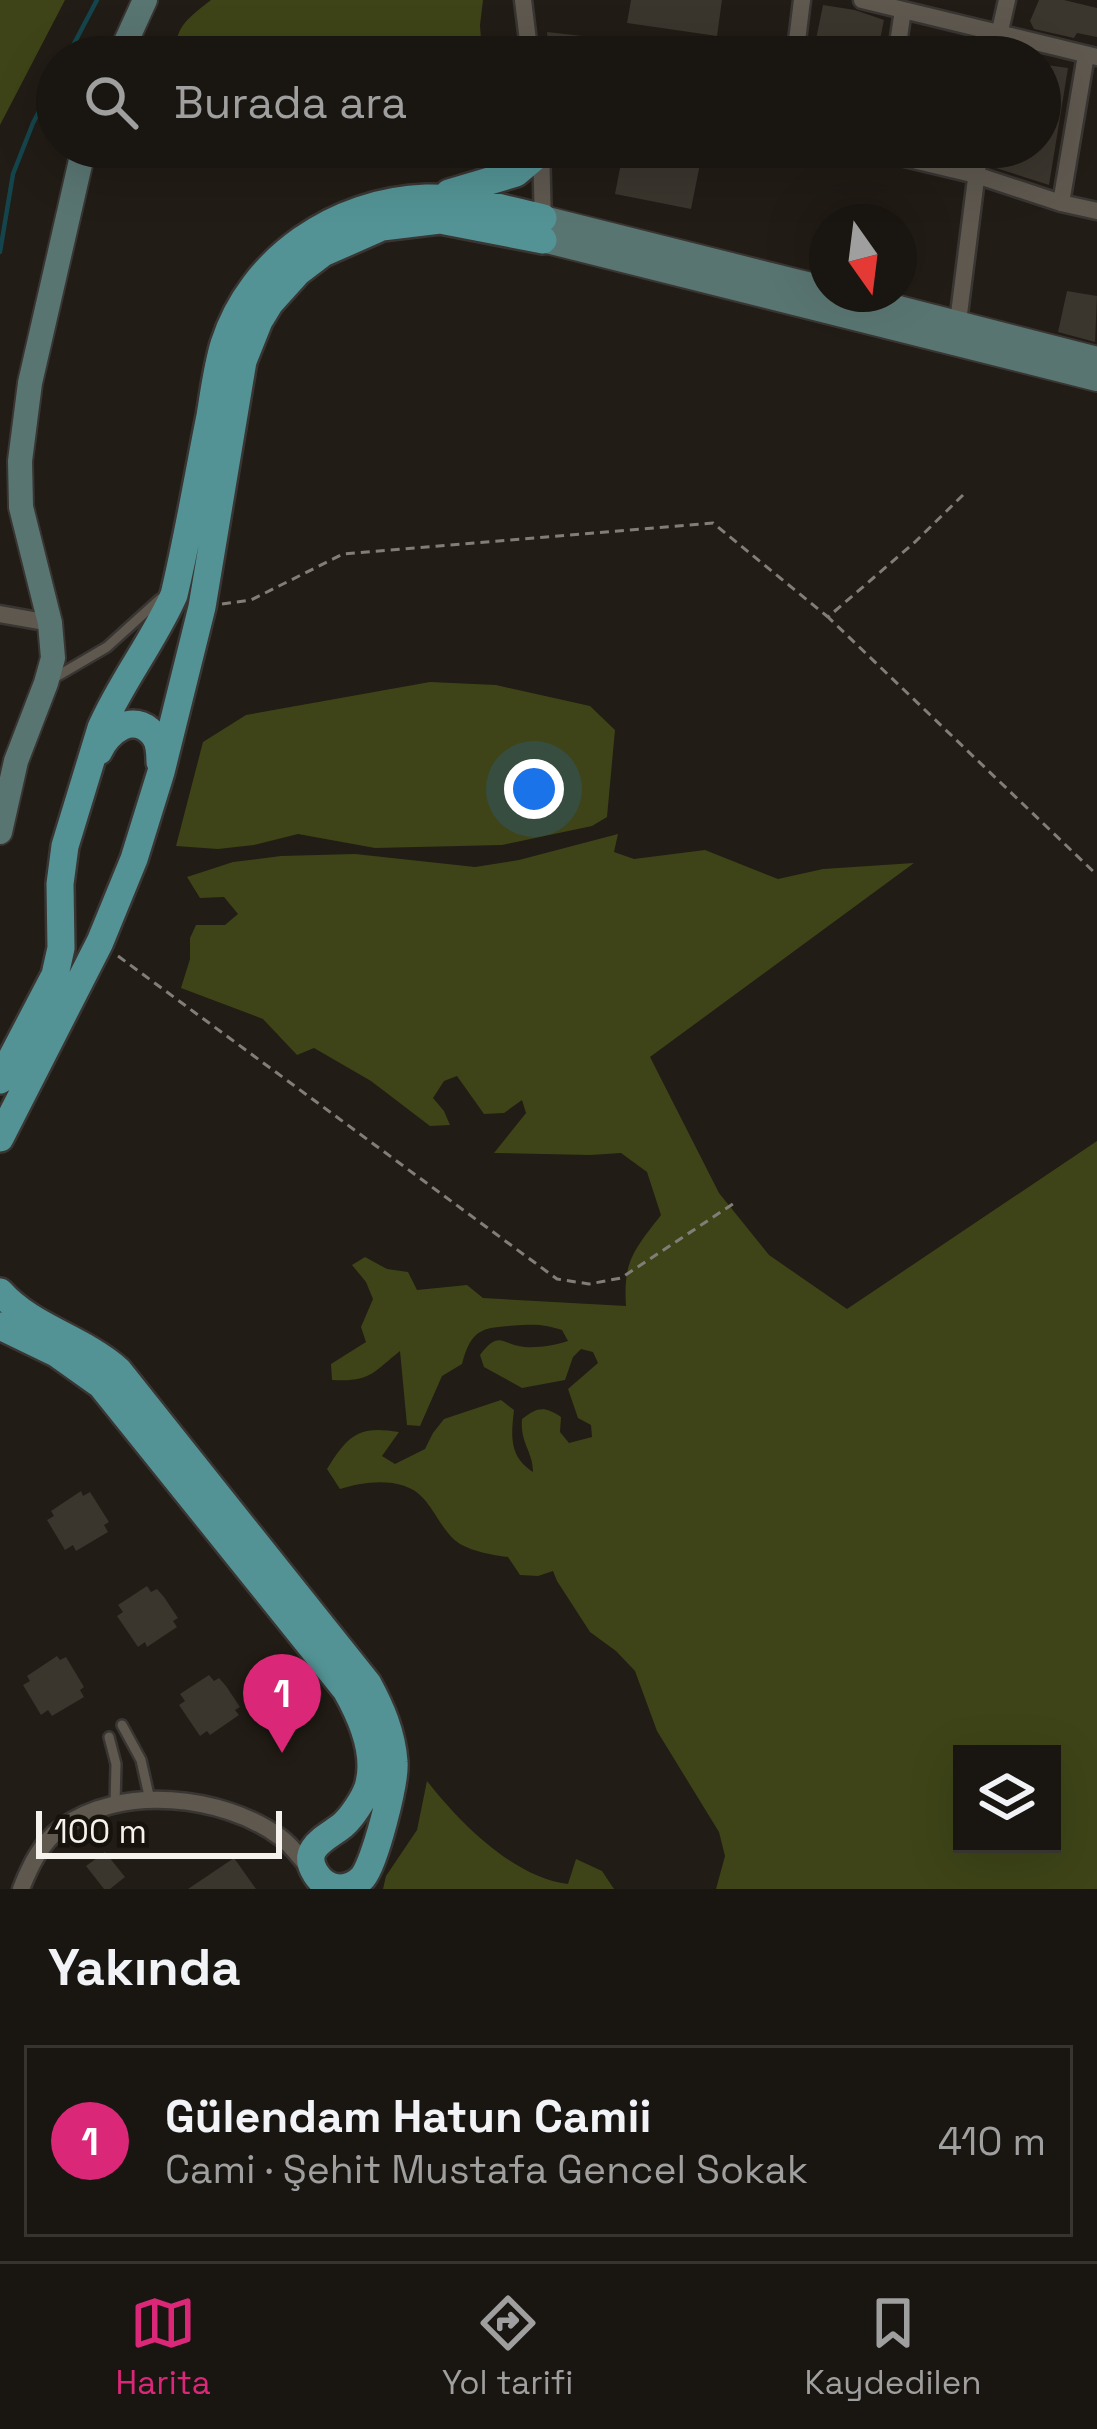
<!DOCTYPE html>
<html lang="tr">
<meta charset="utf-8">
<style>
:root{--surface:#191510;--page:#221e19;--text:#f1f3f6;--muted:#9f9f9f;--line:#373430;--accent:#db2777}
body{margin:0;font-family:"Space Grotesk",sans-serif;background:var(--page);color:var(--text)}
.controls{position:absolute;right:36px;bottom:36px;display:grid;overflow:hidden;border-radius:0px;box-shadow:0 12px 48px #0002}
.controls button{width:108px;height:108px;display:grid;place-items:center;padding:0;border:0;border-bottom:3px solid var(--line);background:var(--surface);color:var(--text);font:60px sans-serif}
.compass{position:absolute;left:809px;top:204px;width:108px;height:108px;border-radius:50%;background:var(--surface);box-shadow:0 12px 48px #0002;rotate:166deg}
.scale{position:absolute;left:36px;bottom:30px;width:246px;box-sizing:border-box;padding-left:12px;border:6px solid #f5f1ec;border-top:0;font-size:33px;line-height:42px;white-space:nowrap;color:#f5f1ec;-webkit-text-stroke:9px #17130c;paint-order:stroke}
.you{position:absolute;left:534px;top:789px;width:42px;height:42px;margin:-30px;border:9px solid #fff;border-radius:50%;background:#1a73e8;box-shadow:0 0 0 18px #1a73e833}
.badge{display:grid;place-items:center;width:78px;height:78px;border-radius:50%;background:var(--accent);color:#fff;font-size:39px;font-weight:700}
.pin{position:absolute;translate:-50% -99px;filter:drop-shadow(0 3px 6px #0008)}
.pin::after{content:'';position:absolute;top:63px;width:42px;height:36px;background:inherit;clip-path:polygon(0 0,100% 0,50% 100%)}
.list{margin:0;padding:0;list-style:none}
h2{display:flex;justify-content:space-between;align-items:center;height:156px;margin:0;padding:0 48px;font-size:51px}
h2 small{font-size:39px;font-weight:400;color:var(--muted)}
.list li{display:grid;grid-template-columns:78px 1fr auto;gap:36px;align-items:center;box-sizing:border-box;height:192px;margin:0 24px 24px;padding:0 24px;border:3px solid var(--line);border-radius:0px}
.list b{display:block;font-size:45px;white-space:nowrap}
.list p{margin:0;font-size:39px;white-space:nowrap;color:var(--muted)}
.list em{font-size:39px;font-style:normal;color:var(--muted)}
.icon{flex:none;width:66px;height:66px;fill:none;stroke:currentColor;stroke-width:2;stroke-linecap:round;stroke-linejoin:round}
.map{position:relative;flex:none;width:1097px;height:1889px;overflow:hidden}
.search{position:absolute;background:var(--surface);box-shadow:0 12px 48px #0002;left:36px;right:36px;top:36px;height:132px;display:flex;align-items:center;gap:30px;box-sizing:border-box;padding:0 42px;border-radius:66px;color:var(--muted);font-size:45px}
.sheet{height:372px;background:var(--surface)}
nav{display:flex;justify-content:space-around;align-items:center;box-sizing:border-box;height:168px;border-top:3px solid var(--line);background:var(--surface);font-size:33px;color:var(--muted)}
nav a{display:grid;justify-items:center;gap:6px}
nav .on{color:var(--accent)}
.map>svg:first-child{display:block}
.green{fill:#3e4417;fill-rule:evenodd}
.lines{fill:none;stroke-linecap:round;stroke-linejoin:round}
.stream{stroke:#15454c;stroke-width:4.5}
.building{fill:#3a352d}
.lane-casing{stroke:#393532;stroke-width:14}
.street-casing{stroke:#393532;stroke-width:21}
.secondary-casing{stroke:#393532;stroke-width:28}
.primary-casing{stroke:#393532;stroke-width:32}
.path{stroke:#827e77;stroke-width:3;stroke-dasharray:9 6;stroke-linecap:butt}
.lane{stroke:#5e584f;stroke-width:9}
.street{stroke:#5e584f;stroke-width:16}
.secondary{stroke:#597572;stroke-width:24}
.primary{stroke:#539395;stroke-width:27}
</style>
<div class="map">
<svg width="1097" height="1889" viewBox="0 0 1097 1889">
<rect width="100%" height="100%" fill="#211c15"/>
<path class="green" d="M0,0H65L0,125Z
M211,0H483L480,25L482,55L481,57H179C169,30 192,15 211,0Z
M430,682L496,685L590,706L615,730L607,817L592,826L502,845L375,848L298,834L254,845L218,849L176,846L203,742L246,715Z
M618,834L614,852L634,859L705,850L778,879L823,869L914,863L650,1057L719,1193L769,1255L847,1309L1097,1141V1889H716L725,1856L719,1832L657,1731L635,1671L616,1651L590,1632L557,1581L553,1571L538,1576L520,1575L508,1557C491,1555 475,1552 460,1544C444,1534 436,1512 423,1498C404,1476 364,1481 340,1489L327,1469C348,1435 359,1425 399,1432L382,1456L395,1464L425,1449L433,1433L444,1419L501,1400L514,1410C511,1436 509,1457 533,1472C533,1451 520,1444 522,1419C538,1407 544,1406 561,1417L560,1432L569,1443L592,1437L591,1425L578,1418L568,1389L598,1363L593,1352L581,1349L573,1357L565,1380L522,1388L484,1367L480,1355C500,1329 501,1345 525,1347C539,1348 556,1345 568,1341L562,1330C547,1325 538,1324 522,1325C487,1328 472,1324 462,1364L442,1376L420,1426L407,1425L400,1351C372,1373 371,1382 332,1380L331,1364L366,1342L361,1327L373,1299L366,1282L352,1265L365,1257L387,1269L408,1272L417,1290L467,1285L483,1298L626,1306C623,1261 634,1250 661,1215L647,1172L621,1153L590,1155L494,1153L526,1113L522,1100L504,1113L484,1114L457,1076L444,1081L433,1098L444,1111L450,1125L430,1126L371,1081L314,1048L297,1055L263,1019L181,988L190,959V938L196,925H225L238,914L224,897L200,898L187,877L233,862L281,856L355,854L475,867L519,860ZM1052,1754V1844H962V1754Z
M427,1781C460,1823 513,1877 568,1884L576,1859L602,1871L614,1889H383L386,1876L417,1830Z"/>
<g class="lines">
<path class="stream" d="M67,57L97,0
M0,252L13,174L33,123L57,77"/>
</g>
<path class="building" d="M631,0H722L717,36L627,23Z
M1039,0H1064L1097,8V37L1077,33L1074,38L1034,29L1030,21Z
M823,5L855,10L884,20L879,44L880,57H850L814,49Z
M547,32L608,39L606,57H549Z
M1040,64L1068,68L1049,185L996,168L1001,147H1040Z
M624,147L703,149L691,209L615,194Z
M1067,291L1097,296L1095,342L1058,332Z
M81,1491L83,1496L90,1492L109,1522L104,1525L108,1532L76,1551L73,1545L65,1550L47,1520L54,1516L51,1511Z
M147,1586L151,1592L157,1589L164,1597L178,1618L173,1621L177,1627L147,1647L145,1642L138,1647L117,1616L123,1612L118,1605Z
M57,1656L60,1660L66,1657L84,1687L80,1690L84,1697L52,1716L48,1710L41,1715L23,1685L30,1681L27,1676Z
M209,1675L214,1681L219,1678L226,1686L240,1707L235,1710L239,1715L210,1735L207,1731L200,1736L179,1705L185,1701L180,1694Z
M105,1852L125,1877L110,1889H104L86,1866Z
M234,1858L256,1889H188Z"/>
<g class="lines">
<defs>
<path id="lane" d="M54,678L107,647L160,599
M122,1725L141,1760L150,1800
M109,1737L116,1764L115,1804"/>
<path id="street" d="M523,0L530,57
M862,0L1097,57
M795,57L802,0
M896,57L903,10
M994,57L1007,0
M859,147L976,175L1061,203L1097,211
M541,148L543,224
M1061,203L1086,55
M957,330L980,147
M0,614L50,623
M21,1889C30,1866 41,1843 61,1828C120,1784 223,1795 280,1837C293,1846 301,1860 312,1871"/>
<path id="secondary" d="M119,57L145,0
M543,218L827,289
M543,240L1097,379
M845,294L1097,359
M0,832L16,761L46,683L53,658L50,623L21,507L20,461L30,383L84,147"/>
<path id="primary" d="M449,193L516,173L542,151
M99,751C107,732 133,711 153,734C159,741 160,753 160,762
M0,1080L55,975L61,948L60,884L65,846L101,728C121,682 153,642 174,595C188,536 198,476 210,416C214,392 217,367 224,344C251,258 337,201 426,198C465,197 504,209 543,218
M0,1138L100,942L134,859L161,772L202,607L243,361L259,321L270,303L298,272L323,253L382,227L440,220L543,240
M0,1292C32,1328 82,1338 118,1370L368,1684C381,1708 392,1733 394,1762C396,1781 375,1862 363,1877C357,1884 347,1888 338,1888C329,1887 321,1882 316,1874C299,1848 327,1838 343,1825C352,1817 364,1799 368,1787C378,1754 362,1718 346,1690L101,1385L56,1353L0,1326"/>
</defs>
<use href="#lane" class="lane-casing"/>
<use href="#street" class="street-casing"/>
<use href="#secondary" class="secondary-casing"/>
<use href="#primary" class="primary-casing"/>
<path class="path" d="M963,495L915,542L828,617L1097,875
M222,604L251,600L343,554L713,523L828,617
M118,956L557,1279L589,1284L621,1278L736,1202"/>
<use href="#lane" class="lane"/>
<use href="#street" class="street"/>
<use href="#secondary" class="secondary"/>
<use href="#primary" class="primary"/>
</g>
</svg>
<div class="controls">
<button><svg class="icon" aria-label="layers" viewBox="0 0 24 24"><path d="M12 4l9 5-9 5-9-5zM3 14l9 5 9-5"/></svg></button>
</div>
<svg class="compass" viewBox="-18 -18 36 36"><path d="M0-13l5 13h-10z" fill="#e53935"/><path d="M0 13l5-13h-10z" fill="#9f9f9f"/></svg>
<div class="scale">100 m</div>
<div class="you"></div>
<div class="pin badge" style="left:282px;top:1753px">1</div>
<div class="search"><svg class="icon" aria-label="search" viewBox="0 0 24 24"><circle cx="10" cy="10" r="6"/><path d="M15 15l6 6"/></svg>Burada ara</div>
</div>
<section class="sheet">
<h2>Yakında<small></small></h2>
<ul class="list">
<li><span class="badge">1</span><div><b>Gülendam Hatun Camii</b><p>Cami · Şehit Mustafa Gencel Sokak</p></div><em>410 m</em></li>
</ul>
</section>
<nav>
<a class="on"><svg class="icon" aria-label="map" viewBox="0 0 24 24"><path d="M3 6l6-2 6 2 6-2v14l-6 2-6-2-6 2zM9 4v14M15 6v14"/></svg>Harita</a>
<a><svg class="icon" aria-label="directions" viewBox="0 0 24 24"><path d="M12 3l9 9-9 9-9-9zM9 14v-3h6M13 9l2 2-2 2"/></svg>Yol tarifi</a>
<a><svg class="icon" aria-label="saved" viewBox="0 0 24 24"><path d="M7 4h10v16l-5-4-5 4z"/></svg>Kaydedilen</a>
</nav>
